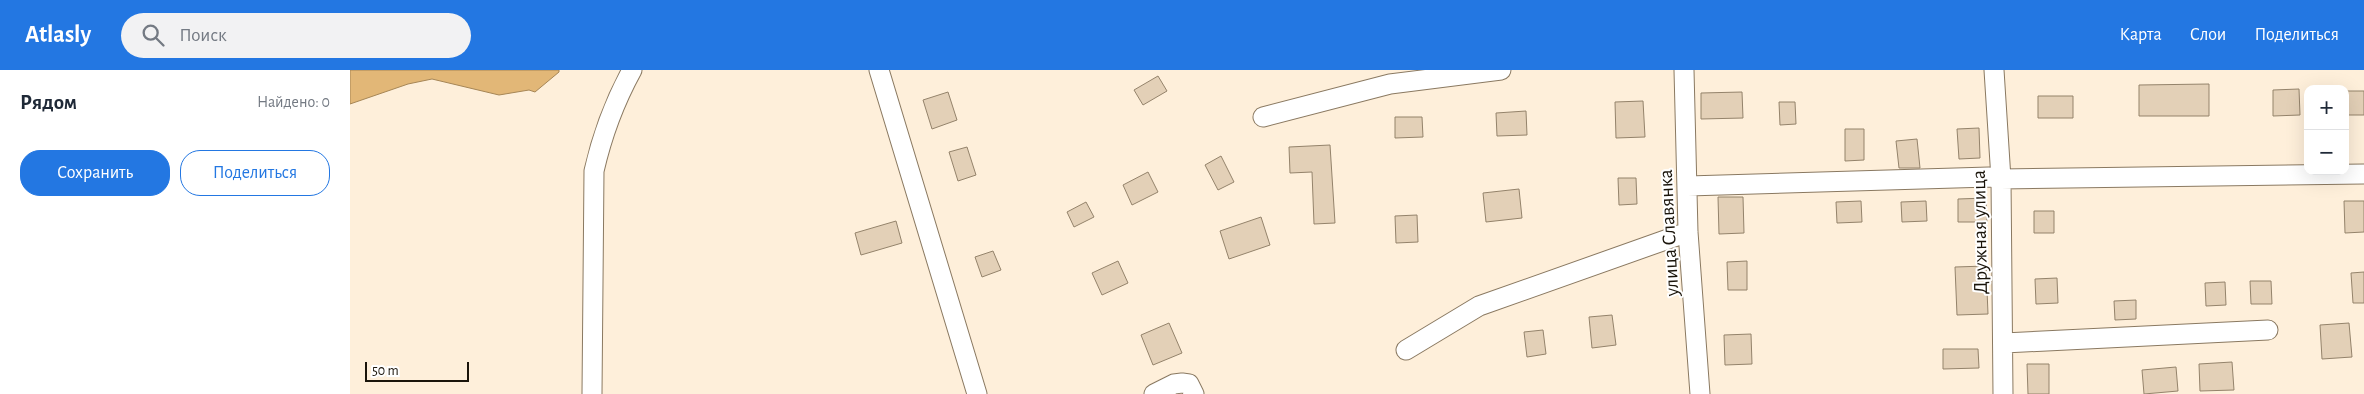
<!DOCTYPE html>
<html lang="ru">
<meta charset="utf-8">
<style>
:root{--surface:#fff;--page:#f2f2f3;--text:#1f2937;--muted:#747a83;--line:#e0e1e3;--accent:#2377e2}
body{margin:0;font-family:"Alegreya Sans",sans-serif;background:var(--page);color:var(--text)}
.controls{position:absolute;right:15px;top:15px;display:grid;overflow:hidden;border-radius:10px;box-shadow:0 5px 20px #0002}
.controls button{width:45px;height:45px;display:grid;place-items:center;padding:0;border:0;border-bottom:1px solid var(--line);background:var(--surface);color:var(--text);font:25px sans-serif}
.scale{position:absolute;left:15px;bottom:12px;width:104px;box-sizing:border-box;padding-left:5px;border:2px solid #1a140a;border-top:0;font-size:14px;line-height:18px;white-space:nowrap;color:#1a140a;-webkit-text-stroke:4px #fff;paint-order:stroke}
.list{margin:0;padding:0;list-style:none}
h2{display:flex;justify-content:space-between;align-items:center;height:65px;margin:0;padding:0 20px;font-size:21px}
h2 small{font-size:16px;font-weight:400;color:var(--muted)}
.actions{display:flex;gap:10px;padding:15px 20px}
.actions a{flex:1;padding:11px 0;border:1px solid var(--accent);border-radius:20px;text-align:center;font-size:18px;color:var(--accent)}
.actions .main{background:var(--accent);color:#fff}
.icon{flex:none;width:28px;height:28px;fill:none;stroke:currentColor;stroke-width:2;stroke-linecap:round;stroke-linejoin:round}
.map{position:relative;flex:none;width:2014px;height:324px;overflow:hidden}
header{display:flex;align-items:center;gap:30px;box-sizing:border-box;height:70px;padding:0 25px;background:var(--accent);color:#fff}
header strong{font-size:24px}
nav{display:flex;gap:28px;margin-inline-start:auto;font-size:18px}
.search{width:350px;height:45px;background:var(--page);display:flex;align-items:center;gap:12px;box-sizing:border-box;padding:0 18px;border-radius:28px;color:var(--muted);font-size:19px}
main{display:flex}
aside{flex:1;background:var(--surface)}
.map>svg:first-child{display:block}
.water{fill:#e2b777;stroke:#a68656}
.building{fill:#e3d0b7;stroke:#94836b}
.lines{fill:none;stroke-linecap:round;stroke-linejoin:round}
.minor-casing{stroke:#8a7961;stroke-width:21}
.minor{stroke:#fff;stroke-width:19}
.labels{text-anchor:middle;stroke-width:4;stroke-linejoin:round;paint-order:stroke}
.street-label{font-size:20px;fill:#1a140a;stroke:#fff}
</style>
<header>
<strong>Atlasly</strong>
<div class="search"><svg class="icon" aria-label="search" viewBox="0 0 24 24"><circle cx="10" cy="10" r="6"/><path d="M15 15l6 6"/></svg>Поиск</div>
<nav><a>Карта</a><a>Слои</a><a>Поделиться</a></nav>
</header>
<main>
<aside>
<h2>Рядом<small>Найдено: 0</small></h2>
<ul class="list">
</ul>
<div class="actions"><a class="main">Сохранить</a><a>Поделиться</a></div>
</aside>
<div class="map">
<svg width="2014" height="324" viewBox="0 0 2014 324">
<rect width="100%" height="100%" fill="#feefda"/>
<path class="water" d="M0,0H209V2L185,22L179,20L149,25L82,9L58,14L0,34Z"/>
<path class="building" d="M808,6L817,21L793,35L784,20Z
M1859,14V46H1789V15Z
M1949,19L1950,45L1923,46V20Z
M1996,21H2014V45H1997Z
M598,22L607,50L582,59L573,30Z
M1392,22L1393,48L1351,49V23Z
M1688,26H1723V48H1688Z
M1293,31L1295,67L1266,68L1265,32Z
M1429,32H1445L1446,54L1430,55Z
M1176,41L1177,65L1147,66L1146,43Z
M1045,47H1072L1073,67L1045,68Z
M1629,58L1630,88L1609,89L1607,59Z
M1495,59H1514V90L1495,91Z
M1567,69L1570,98H1549L1546,71Z
M980,75L985,153L964,154L962,102L940,103L939,77Z
M617,77L626,105L608,111L599,82Z
M871,86L884,112L868,120L855,95Z
M798,102L808,122L782,135L773,115Z
M1268,108H1286L1287,134L1269,135Z
M1169,119L1172,148L1136,152L1133,123Z
M1368,127H1393L1394,163L1369,164Z
M1636,128L1637,152H1608V129Z
M1511,131L1512,152L1487,153L1486,132Z
M1576,131L1577,151L1552,152L1551,132Z
M1994,131H2014V162L1995,163Z
M736,132L744,147L724,157L717,142Z
M1684,141H1704V163H1684Z
M1067,145L1068,172L1046,173L1045,146Z
M911,147L920,175L879,189L870,161Z
M546,151L552,173L511,185L505,163Z
M643,181L651,200L632,207L625,187Z
M768,191L778,213L752,225L742,203Z
M1397,191V220H1378L1377,192Z
M1636,196L1638,244L1607,245L1605,197Z
M2014,202V233H2003L2001,203Z
M1707,208L1708,233L1686,234L1685,209Z
M1900,211H1921L1922,234H1901Z
M1875,212L1876,235L1856,236L1855,213Z
M1786,230V249L1765,250L1764,231Z
M1262,245L1266,275L1242,278L1239,247Z
M819,253L832,283L803,295L791,265Z
M1999,253L2002,287L1972,289L1970,255Z
M1193,260L1196,284L1177,287L1174,262Z
M1401,264L1402,294L1375,295L1374,265Z
M1593,279H1628L1629,298L1593,299Z
M1882,292L1884,320L1850,321L1849,294Z
M1677,294H1699V324H1678Z
M1826,297L1828,321L1794,324L1792,300Z"/>
<g class="lines">
<defs>
<path id="minor" d="M529,0L627,324
M1334,0L1338,162L1350,324
M1644,0L1651,109L1653,324
M913,47L1040,14L1151,0
M1338,116L1639,107L1651,109L2014,104
M1654,273L1918,260
M1056,280L1129,236L1338,162
M242,324L244,101C252,66 265,31 282,0
M804,324L824,314L832,313L839,314L844,324"/>
</defs>
<use href="#minor" class="minor-casing"/>
<use href="#minor" class="minor"/>
</g>
<g class="labels">
<g class="street-label">
<text transform="translate(1629 162) rotate(-91)" y="7">Дружная улица</text>
<text transform="translate(1318 163) rotate(-93)" y="7">улица Славянка</text>
</g>
</g>
</svg>
<div class="controls">
<button>+</button>
<button>−</button>
</div>
<div class="scale">50 m</div>
</div>
</main>
